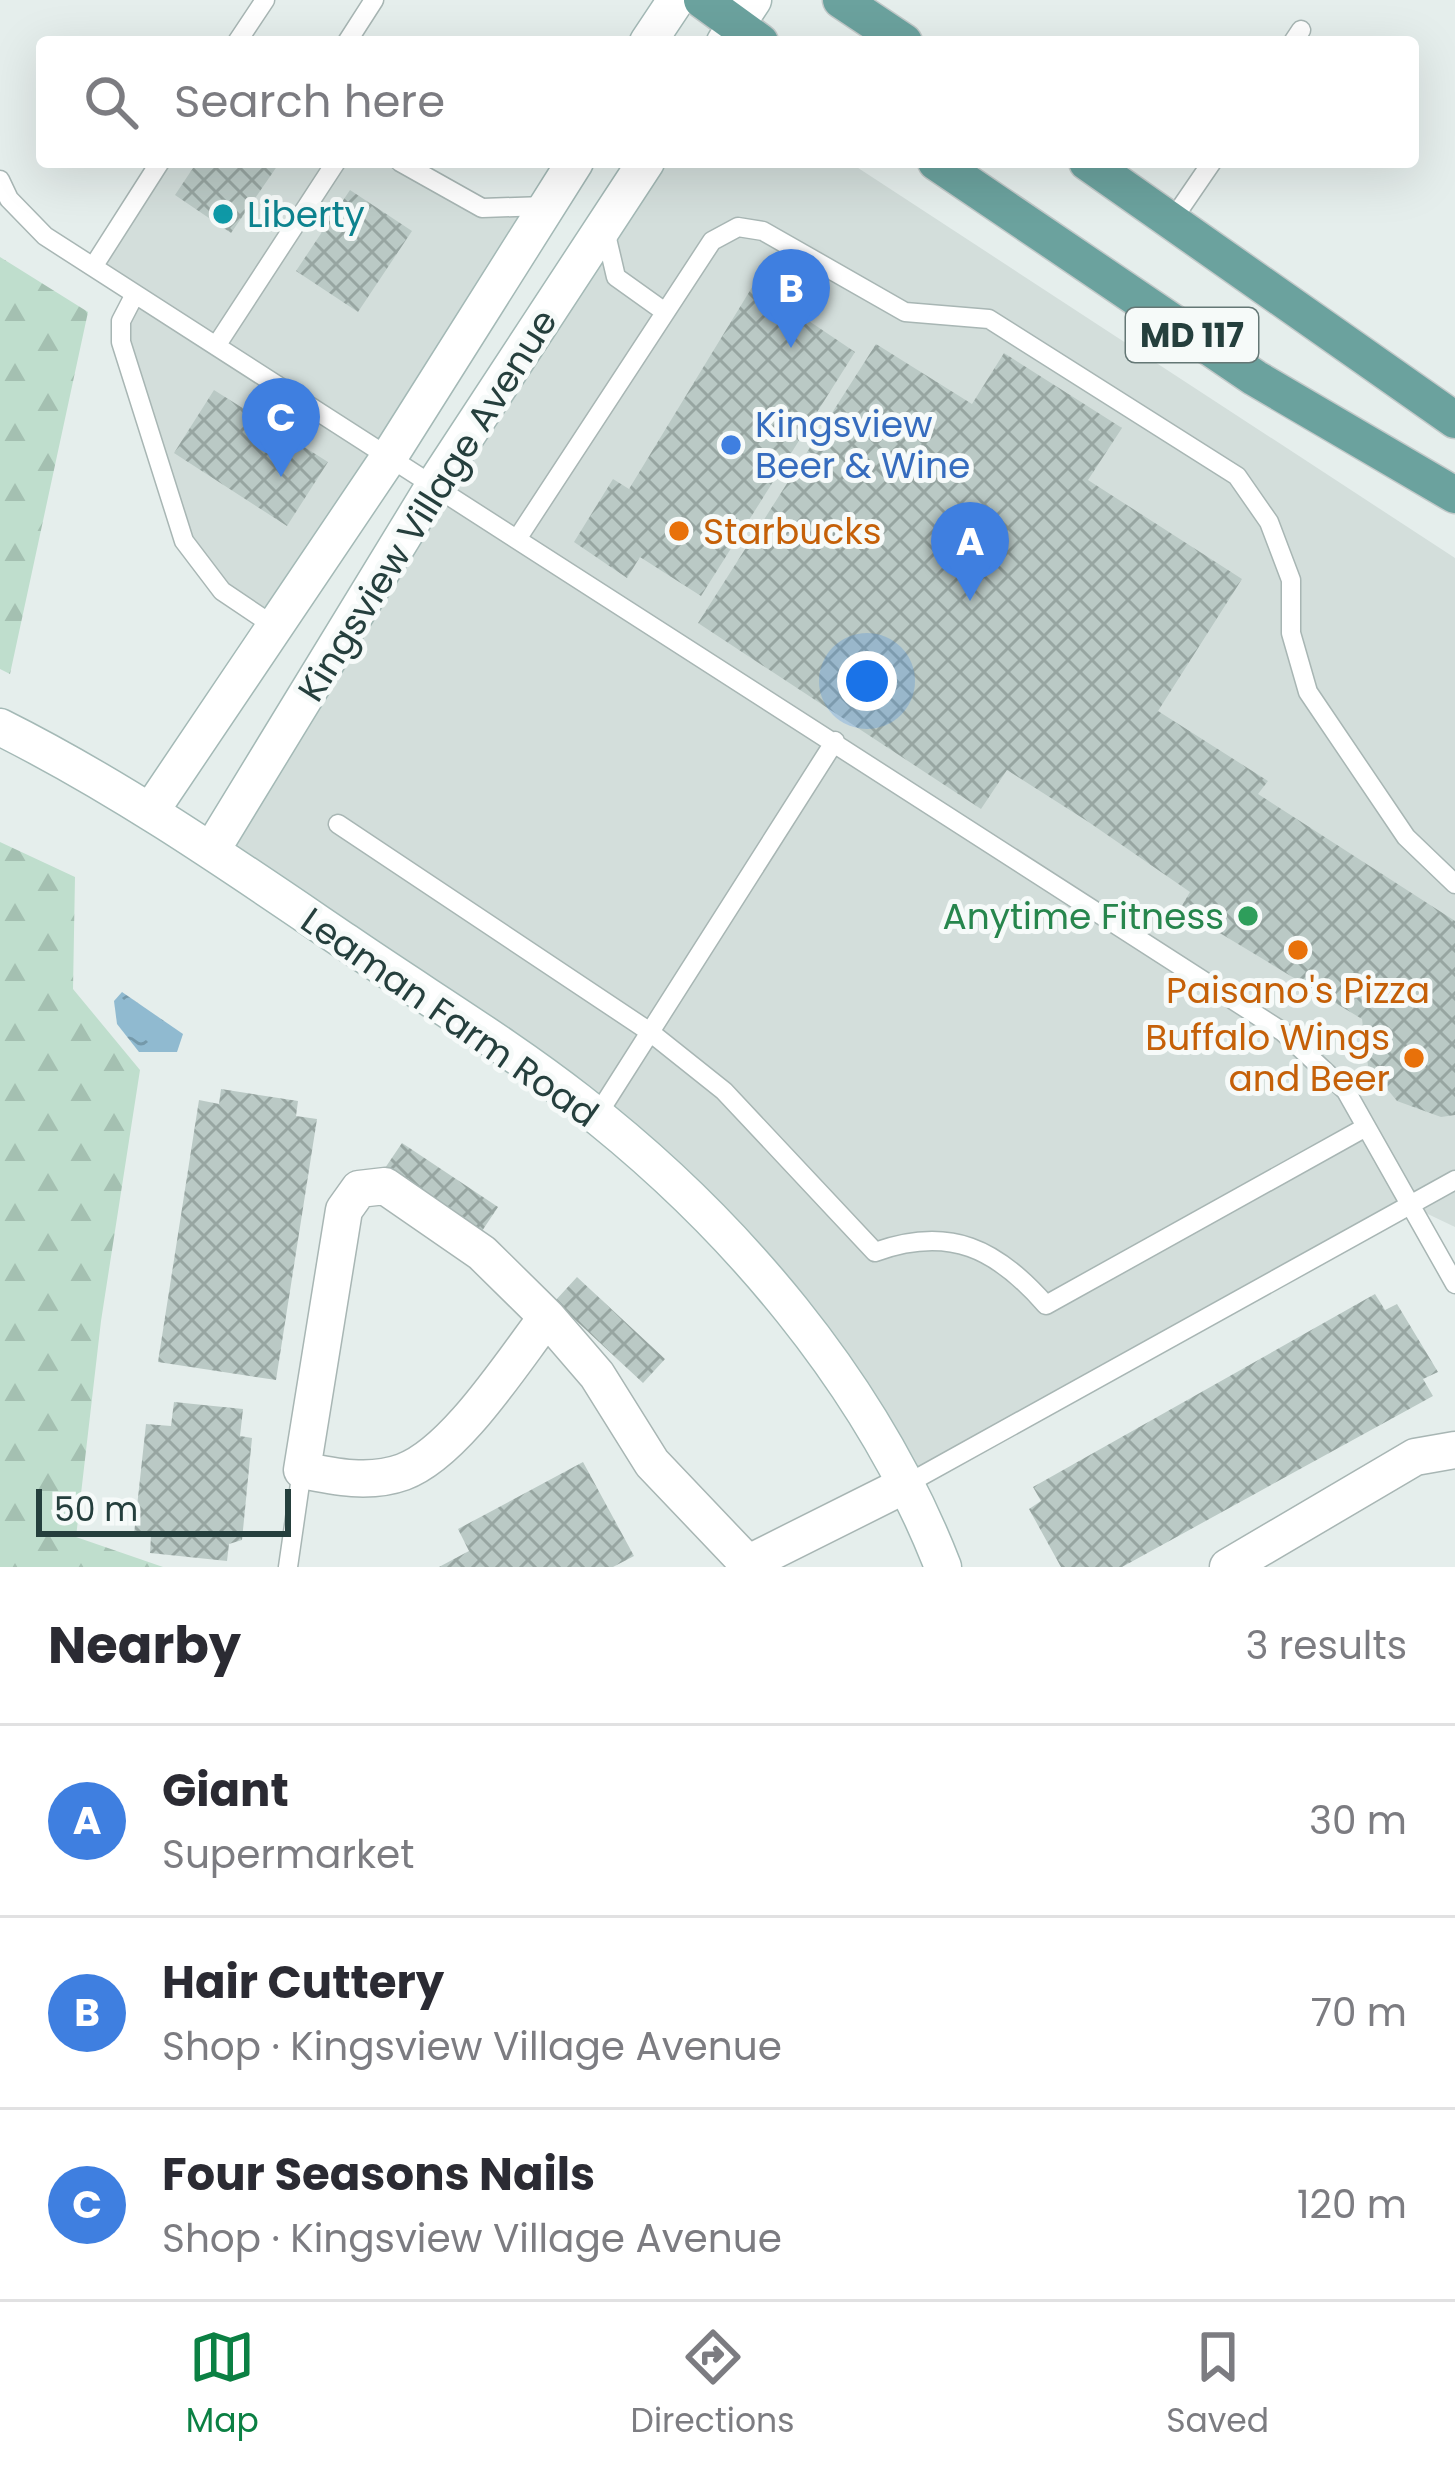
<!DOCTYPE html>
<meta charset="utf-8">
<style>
:root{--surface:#fff;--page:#f7f7f7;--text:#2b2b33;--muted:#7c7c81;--line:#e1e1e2;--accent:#0b8043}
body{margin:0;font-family:Poppins,sans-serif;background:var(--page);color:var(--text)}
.scale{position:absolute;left:36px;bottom:30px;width:255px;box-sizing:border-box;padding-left:12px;border:6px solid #253f3d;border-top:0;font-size:33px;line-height:42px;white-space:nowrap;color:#253f3d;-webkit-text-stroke:9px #f6faf9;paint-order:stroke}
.you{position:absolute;left:867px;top:681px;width:42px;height:42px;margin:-30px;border:9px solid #fff;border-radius:50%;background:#1a73e8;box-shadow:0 0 0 18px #1a73e833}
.badge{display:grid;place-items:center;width:78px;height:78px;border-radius:50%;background:var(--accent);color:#fff;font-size:39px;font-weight:700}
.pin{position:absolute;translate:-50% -99px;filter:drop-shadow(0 3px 6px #0008)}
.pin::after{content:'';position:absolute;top:63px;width:42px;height:36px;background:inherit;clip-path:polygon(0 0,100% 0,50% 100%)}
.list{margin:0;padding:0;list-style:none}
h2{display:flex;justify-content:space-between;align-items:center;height:156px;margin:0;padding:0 48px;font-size:51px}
h2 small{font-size:39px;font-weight:400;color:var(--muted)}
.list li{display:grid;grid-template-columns:78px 1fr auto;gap:36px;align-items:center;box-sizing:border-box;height:192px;padding:0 48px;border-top:3px solid var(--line)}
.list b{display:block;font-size:45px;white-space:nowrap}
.list p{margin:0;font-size:39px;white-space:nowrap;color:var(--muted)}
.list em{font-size:39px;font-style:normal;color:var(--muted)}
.icon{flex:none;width:66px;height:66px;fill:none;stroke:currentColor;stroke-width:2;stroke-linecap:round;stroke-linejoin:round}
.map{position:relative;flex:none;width:1455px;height:1567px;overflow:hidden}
.search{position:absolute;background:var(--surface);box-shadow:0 12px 48px #0002;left:36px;right:36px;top:36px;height:132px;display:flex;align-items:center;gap:30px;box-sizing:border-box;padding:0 42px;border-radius:12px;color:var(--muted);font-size:45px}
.sheet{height:732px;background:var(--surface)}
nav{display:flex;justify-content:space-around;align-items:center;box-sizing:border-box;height:168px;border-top:3px solid var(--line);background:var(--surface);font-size:33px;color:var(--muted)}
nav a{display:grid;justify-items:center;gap:6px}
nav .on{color:var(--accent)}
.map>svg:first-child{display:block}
.built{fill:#d3dedb}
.forest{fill:url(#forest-firs)}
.water{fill:url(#water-ripples)}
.building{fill:url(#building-cross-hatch)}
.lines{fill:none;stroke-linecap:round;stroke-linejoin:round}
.lane-casing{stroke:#a8b6b4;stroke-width:21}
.street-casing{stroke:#a8b6b4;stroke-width:39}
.secondary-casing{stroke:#a4b9b6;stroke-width:39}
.primary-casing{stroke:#c2c9c9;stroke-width:39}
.lane{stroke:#fff;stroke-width:18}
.street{stroke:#fff;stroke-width:36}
.secondary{stroke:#fff;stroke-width:36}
.primary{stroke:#6ba29e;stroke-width:36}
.culture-dot{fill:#0f9aa8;stroke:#f6faf9;stroke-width:4.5}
.shop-dot{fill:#3f7fe0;stroke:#f6faf9;stroke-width:4.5}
.food-dot{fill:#e8710a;stroke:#f6faf9;stroke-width:4.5}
.leisure-dot{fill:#2e9e5b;stroke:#f6faf9;stroke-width:4.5}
.labels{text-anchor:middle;stroke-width:10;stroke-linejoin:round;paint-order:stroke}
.shield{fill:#f6faf9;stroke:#647775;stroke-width:3}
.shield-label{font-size:33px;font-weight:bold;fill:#253f3d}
.culture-label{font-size:36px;fill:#0d838f;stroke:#f6faf9;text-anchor:start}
.shop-label{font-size:36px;fill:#366cbe;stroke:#f6faf9;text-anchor:start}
.street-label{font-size:36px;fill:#253f3d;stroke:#f6faf9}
.food-label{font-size:36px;fill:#c56008;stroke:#f6faf9;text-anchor:start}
.leisure-label{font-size:36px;fill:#27864d;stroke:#f6faf9;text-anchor:end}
</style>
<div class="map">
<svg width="1455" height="1567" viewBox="0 0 1455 1567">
<defs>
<pattern id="forest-firs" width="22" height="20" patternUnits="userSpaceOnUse" patternTransform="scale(3)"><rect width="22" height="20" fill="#bfdecd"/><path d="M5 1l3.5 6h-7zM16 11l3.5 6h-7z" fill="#a4c0b1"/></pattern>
<pattern id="water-ripples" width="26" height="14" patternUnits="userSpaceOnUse" patternTransform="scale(3)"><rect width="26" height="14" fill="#90bad0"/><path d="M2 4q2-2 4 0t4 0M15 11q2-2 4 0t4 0" fill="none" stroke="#7599aa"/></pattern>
<pattern id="building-cross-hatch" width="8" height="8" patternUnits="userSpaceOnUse" patternTransform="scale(3)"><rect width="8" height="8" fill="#bac9c5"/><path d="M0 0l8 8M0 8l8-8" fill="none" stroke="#97a5a1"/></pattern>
</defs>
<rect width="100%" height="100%" fill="#e5eeec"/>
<path class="built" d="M160,162H400L482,208L549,205L274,626L201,567L121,342L134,294L93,267Z
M646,162H849L1455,558V1227L1411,1206L905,1485L692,1204L211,851Z"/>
<path class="forest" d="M0,257L88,312L10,674L0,669Z
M0,842L75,877L73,989L140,1070L101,1321L76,1537L163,1567H0Z"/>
<path class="water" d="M122,992L183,1034L177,1052H139L117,1024L114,1001Z"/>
<path class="building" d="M197,162H280L231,233L175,195Z
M350,190L412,231L358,312L296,271Z
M754,284L855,352L701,596L640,557L627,578L574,542L613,479L629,489Z
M876,344L972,404L1004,353L1122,428L1088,480L1242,579L1158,711L1268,781L1258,794L1455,921V1115L1441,1117L1397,1101L1368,1066L1362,1019L1180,909L1190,892L1087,821L1007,770L981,809L698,623Z
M214,390L328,462L287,526L174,453Z
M221,1089L298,1101L296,1116L317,1119L276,1380L158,1362L199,1100L219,1104Z
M402,1143L498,1207L480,1234L383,1171Z
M577,1277L665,1359L643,1383L555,1301Z
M1375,1294L1385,1310L1397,1304L1438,1372L1423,1379L1433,1396L1122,1567H1061L1029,1509L1041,1501L1033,1487Z
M174,1402L243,1409L240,1436L252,1438L242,1540L229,1544L227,1561L150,1553L151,1536L134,1534L146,1424L171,1426Z
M583,1462L634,1556L613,1567H439L469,1551L458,1529Z"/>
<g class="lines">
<defs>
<path id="lane" d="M237,42L265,0
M347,42L374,0
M1293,42L1301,30
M400,162L482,208L545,206
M0,180L9,199L45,236L1283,1032L1346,1091L1455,1284
M1173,219L1212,162
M605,230L616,277L665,312
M93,267L160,162
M135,294L121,321V342L184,541L222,591L274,626
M216,346L336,162
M519,536L712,241L738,227L763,231L905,312L989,319L1237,476L1269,522L1291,580V633L1308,692L1406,837L1455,884
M338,824L650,1032L724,1091L875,1252C950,1225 997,1249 1046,1305L1366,1127
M596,1117L835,741
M905,1485L1455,1180
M288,1567L302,1470"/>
<path id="street" d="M385,1186L482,1253L547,1317C513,1361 455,1453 403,1472C370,1484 335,1477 302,1470L344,1210L359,1189Z
M547,1317L597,1375L652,1463L751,1567
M749,1563L905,1485
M1228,1567L1415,1457L1455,1450"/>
<path id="secondary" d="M648,42L676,0
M725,42L753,0
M0,727C122,788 234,866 346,942C423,995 505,1044 578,1101C733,1221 872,1384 943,1567
M150,812L389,457L575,162
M211,851L435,484L646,162"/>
<path id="primary" d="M702,0L760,42
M841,0L904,42
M936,162L1255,378L1455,495
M1087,162L1455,420"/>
</defs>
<use href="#lane" class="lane-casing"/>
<use href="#street" class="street-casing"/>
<use href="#secondary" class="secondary-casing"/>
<use href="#primary" class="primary-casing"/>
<use href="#lane" class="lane"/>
<use href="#street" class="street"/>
<use href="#secondary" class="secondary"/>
<use href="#primary" class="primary"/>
</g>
<circle class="culture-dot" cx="223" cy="214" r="12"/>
<circle class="shop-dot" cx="731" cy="445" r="12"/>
<g class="food-dot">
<circle cx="679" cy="531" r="12"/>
<circle cx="1298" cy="950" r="12"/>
<circle cx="1414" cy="1058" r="12"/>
</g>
<circle class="leisure-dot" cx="1248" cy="916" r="12"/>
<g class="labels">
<rect class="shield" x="1126" y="308" width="132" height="54" rx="9"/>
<g class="shield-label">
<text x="1192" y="347">MD 117</text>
</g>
<g class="culture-label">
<text x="247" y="227">Liberty</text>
</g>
<g class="shop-label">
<text x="755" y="437">Kingsview<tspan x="755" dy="41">Beer &amp; Wine</tspan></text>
</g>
<g class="street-label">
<text transform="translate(427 505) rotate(-58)" y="13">Kingsview Village Avenue</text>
<text transform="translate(450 1017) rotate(35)" y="13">Leaman Farm Road</text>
</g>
<g class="food-label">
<text x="703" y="544">Starbucks</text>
<text x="1298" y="1003" text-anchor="middle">Paisano's Pizza</text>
<text x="1390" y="1050" text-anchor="end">Buffalo Wings<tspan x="1390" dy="41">and Beer</tspan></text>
</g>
<g class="leisure-label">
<text x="1224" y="929">Anytime Fitness</text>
</g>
</g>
</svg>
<div class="scale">50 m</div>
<div class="you"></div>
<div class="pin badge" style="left:970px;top:601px;background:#3f7fe0">A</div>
<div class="pin badge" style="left:791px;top:348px;background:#3f7fe0">B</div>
<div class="pin badge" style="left:281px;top:477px;background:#3f7fe0">C</div>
<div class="search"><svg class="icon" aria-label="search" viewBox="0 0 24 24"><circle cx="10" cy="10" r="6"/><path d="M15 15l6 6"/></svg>Search here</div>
</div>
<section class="sheet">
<h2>Nearby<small>3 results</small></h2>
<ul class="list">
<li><span class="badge" style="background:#3f7fe0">A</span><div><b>Giant</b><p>Supermarket</p></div><em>30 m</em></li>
<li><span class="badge" style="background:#3f7fe0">B</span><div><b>Hair Cuttery</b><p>Shop · Kingsview Village Avenue</p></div><em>70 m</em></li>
<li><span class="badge" style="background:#3f7fe0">C</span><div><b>Four Seasons Nails</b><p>Shop · Kingsview Village Avenue</p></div><em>120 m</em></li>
</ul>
</section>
<nav>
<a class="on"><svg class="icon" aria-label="map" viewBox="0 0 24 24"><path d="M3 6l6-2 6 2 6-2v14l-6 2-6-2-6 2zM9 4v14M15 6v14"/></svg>Map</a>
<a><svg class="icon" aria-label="directions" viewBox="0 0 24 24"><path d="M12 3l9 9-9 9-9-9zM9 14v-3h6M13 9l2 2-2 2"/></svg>Directions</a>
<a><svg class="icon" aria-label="saved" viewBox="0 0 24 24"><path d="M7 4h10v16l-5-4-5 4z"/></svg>Saved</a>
</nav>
